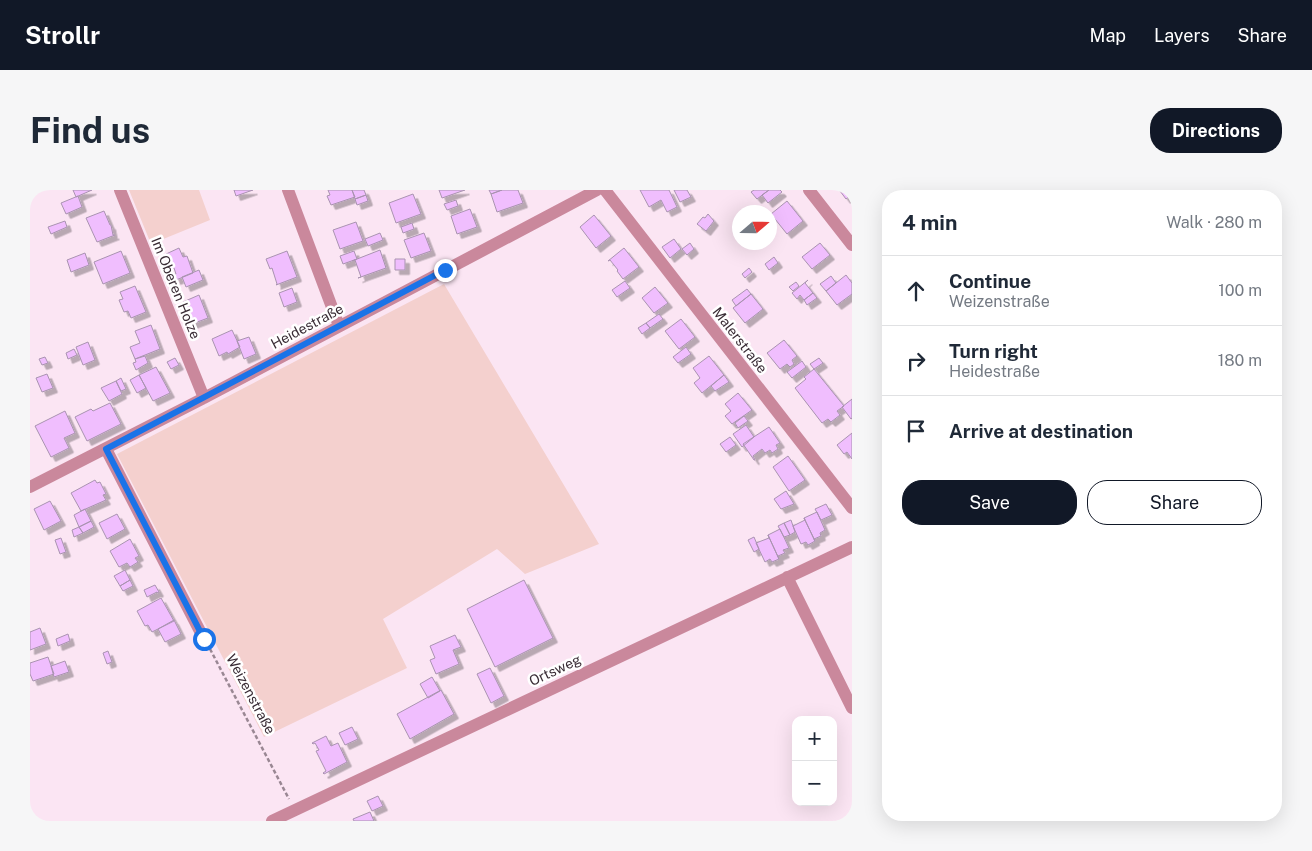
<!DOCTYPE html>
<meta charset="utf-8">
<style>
:root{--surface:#fff;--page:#f6f6f7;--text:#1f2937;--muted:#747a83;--line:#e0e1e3;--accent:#111827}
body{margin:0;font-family:"Public Sans",sans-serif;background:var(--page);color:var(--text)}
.controls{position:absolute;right:15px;bottom:15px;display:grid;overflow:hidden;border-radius:10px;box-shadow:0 5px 20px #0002}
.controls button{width:45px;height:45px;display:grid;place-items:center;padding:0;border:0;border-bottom:1px solid var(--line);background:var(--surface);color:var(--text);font:25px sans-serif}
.compass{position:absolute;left:702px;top:15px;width:45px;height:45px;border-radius:50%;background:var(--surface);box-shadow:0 5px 20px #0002;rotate:70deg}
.stop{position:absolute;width:15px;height:15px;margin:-11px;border:4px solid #1a73e8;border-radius:50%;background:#fff}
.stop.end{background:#1a73e8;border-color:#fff;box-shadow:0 1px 5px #0008}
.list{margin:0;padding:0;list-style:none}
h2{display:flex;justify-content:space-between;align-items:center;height:65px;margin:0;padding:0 20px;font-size:21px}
h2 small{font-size:16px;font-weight:400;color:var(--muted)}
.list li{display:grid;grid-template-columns:32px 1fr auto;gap:15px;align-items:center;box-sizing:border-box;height:70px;padding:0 20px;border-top:1px solid var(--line)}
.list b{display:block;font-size:19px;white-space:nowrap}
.list p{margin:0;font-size:16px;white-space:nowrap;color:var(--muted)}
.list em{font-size:16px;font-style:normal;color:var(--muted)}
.actions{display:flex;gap:10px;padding:15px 20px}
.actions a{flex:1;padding:11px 0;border:1px solid var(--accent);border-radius:20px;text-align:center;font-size:18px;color:var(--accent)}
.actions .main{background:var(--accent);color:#fff}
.icon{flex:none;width:28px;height:28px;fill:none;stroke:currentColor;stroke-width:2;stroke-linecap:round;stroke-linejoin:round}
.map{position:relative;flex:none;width:822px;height:631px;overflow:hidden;border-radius:20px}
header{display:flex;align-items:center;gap:30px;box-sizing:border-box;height:70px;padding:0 25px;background:var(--accent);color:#fff}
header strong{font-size:24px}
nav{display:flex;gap:28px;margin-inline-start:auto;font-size:18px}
.intro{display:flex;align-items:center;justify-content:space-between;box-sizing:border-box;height:120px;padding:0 30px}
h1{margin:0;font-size:35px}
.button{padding:12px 22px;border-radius:20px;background:var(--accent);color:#fff;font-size:18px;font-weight:700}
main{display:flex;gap:30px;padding:0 30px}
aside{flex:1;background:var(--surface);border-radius:20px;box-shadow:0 5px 20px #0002}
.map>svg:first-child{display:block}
.green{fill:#f4d0ce}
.building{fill:#f0befe;stroke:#a993b0;filter:url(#shadow)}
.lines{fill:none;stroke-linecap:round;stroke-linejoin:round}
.path{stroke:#998793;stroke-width:2.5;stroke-dasharray:4 2.5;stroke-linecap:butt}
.minor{stroke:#ca889c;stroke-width:12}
.route{stroke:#1a73e8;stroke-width:6}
.labels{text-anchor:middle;stroke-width:5;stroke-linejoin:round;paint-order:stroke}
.street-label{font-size:14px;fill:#392c35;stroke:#fff}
</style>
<header>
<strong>Strollr</strong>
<nav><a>Map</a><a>Layers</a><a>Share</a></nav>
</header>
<div class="intro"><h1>Find us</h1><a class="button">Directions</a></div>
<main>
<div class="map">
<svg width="822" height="631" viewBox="0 0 822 631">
<defs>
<filter id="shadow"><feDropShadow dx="4.5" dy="4.5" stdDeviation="0" flood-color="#0004"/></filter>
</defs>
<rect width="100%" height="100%" fill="#fbe5f3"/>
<path class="green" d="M99,0H169L180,30L121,54Z
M414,94L569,354L495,384L467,359L353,429L377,478L234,547L87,264Z"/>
<path class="building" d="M43,0H62L46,7Z
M204,0H223L206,6Z
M298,0H322L325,7L301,15L297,6L300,5Z
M322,0H334L336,5L325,9Z
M409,0H435L412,8Z
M459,0H472L461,4Z
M472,0H488L493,13L467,22L461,4Z
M610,0H639L647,17L637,22L631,10L619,17Z
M644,0H657L661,7L650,12Z
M724,0H739L727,9L721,2Z
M739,0H750L752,2L738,13L732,5Z
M811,0H822V4L816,9L810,1Z
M383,4L391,24L366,33L359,13Z
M336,5L338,11L327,15L325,9Z
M48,6L52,17L36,24L31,13Z
M426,10L428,16L417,20L414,14Z
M757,11L773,31L757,44L741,24Z
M440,19L447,37L427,44L421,26Z
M74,21L80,35H81L83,45H85L67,52L56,28Z
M678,24L684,31L676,41L667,34L673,27L675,28Z
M564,25L581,46L566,58L550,37Z
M35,31L37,37L21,44L18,37Z
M326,32L333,51L310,59L303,40Z
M382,33L384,39L373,43L371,37Z
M350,43L353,50L338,56L335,49Z
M394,43L401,61L381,68L374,50Z
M644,49L651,59L640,68L632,57Z
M660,53L664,59L657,65L652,59Z
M790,53L800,65L782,79L772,67Z
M149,58L153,67L157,66L163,83L146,90L144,84H146L144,78H142L136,64Z
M594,58L609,77L593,89L587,81L588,80L580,70L578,71Z
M350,60L356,78L328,88L331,87L325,70L322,71Z
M91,61L100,83L73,94L64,72Z
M257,61L267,87L246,95L247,94L242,78L240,79L236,69Z
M324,61L327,69L313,74L310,66Z
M55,63L59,75L41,82L37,70Z
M744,67L748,73L739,80L735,74Z
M365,69H375V80H365Z
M719,78L722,82L715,88L712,84Z
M169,80L173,90L156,97L152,87Z
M816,85L822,93V104L807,115L796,101Z
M801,86L806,93L796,101L790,94Z
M778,90L775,93L783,103L774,110L770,105L767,109L762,103Z
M595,91L600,98L587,107L582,100Z
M766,92L769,96L763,101L759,97Z
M105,96L116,122L101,128L98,121L94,122L89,110L93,109L90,102Z
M625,97L638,113L624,123L612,108Z
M262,98L267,112L254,117L249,103Z
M717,99L721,104L706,116L702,110Z
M783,103L787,108L777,115L774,110Z
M721,104L733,119L715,133L703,118Z
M169,105L178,128L162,134L153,112Z
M629,124L633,129L620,138L616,133Z
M651,129L665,147L649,159L635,141Z
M616,133L620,138L612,144L608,138Z
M121,135L130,159L105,169L100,157L110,153L105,141Z
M202,140L210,157L198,164L197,162L189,166L182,149Z
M219,147L226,164L214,169L207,151Z
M754,150L767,166L762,170L764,174L760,177L757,174L750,179L737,163Z
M58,152L65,170L53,175L46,157Z
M656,157L661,164L648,173L643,167Z
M44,159L47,165L38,169L36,163Z
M115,166L118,173L106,180L103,173L106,172L105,169Z
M679,166L694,185L672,203L664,193L670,188L663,178Z
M15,167L18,173L12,175L9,169Z
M145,168L149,175L141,179L137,172Z
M789,168L793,173L784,179L780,174Z
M772,171L776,177L762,188L757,182Z
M126,177L140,203L123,211L109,185Z
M784,179L814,216L807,221L810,225L801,232L798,229L792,233L765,198L776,189L774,187Z
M17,184L23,198L12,202L6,188Z
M109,185L116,198L107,203L100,190Z
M694,185L699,192L685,201L681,196Z
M91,188L96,199L91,201L86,191Z
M86,191L92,204L79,211L71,198Z
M708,203L722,220L702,234L695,226L701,221L695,214Z
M822,209V228L821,229L812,217Z
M80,213L91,234L57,251L45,227L61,219L63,221Z
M35,221L45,243L34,248L39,258L21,267L5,236Z
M714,226L718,231L708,238L705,233Z
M716,235L724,247L712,257L703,244Z
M739,237L750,253L746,255L748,259L742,263L740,260L735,263L732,259L723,266L725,270H724L713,254Z
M822,243V269L817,262L814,264L807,255Z
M700,247L706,255L696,262L690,254Z
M758,266L775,290L759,301L743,277Z
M65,290L67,293L70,292L76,304L73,305L76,310L51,321L41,303Z
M756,301L764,314L751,319L744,309Z
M20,311L31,331L14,340L4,319Z
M796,314L802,325L791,330L785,319Z
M55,319L61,331L49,337L44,325Z
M787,322L795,340L790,343L791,346L784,349L785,351L774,328Z
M87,324L95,339L77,349L69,333Z
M774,328L785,351L778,355L776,352L771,354L763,336L775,330Z
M761,330L765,342L760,345L754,333Z
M61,331L64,337L53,343L49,337Z
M754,333L760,345L754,347L748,336Z
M49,337L53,343L44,347L42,340Z
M750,339L759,358L753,360L755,363L748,366L749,369L738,345Z
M738,345L749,369L742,372L740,369L735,372L726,353L739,348Z
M724,347L729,359L724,362L718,350Z
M31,348L36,362L30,364L25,350Z
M100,349L109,366L105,368L108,372L100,377L97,373L89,377L80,361Z
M95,380L100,390L90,396L84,386Z
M100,390L103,396L93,401L90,396Z
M494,390L523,448L465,477L437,419Z
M125,395L129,402L127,403V402L117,407L114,400Z
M131,408L144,431L122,442L118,435L115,436L107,421Z
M144,430L151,444L135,452L128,439Z
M10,438L16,454L0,460V442Z
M38,444L40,451L28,456L26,449Z
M425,445L431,457L423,460L429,474L406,484L400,470L405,468L400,456Z
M78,461L82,472L77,474L73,463Z
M18,467L24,484L3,491L0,484V473Z
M35,471L39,482L24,487L21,476Z
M460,478L474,506L461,513L447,484Z
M402,487L410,501L398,508L390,494Z
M411,500L424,524L380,549L367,524Z
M322,537L328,549L315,555L309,543Z
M296,546L301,556L308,553L317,572L294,584L293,583L296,581L286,561L289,560L285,553L283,554L282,553Z
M348,606L353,616L342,621L337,611Z
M340,622L344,631H324L323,629Z"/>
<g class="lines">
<path class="path" d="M180,459L259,609"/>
<path class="minor" d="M90,0L174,208
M258,0L309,136
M575,0L822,318
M779,0L822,55
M76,259L174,449
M0,297L174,208L567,0
M757,387L822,518
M242,631L822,357"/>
</g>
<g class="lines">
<path class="route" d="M174,449L76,259L415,80"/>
</g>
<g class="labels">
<g class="street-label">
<text transform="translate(146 98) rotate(68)" y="5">Im Oberen Holze</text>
<text transform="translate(277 136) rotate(-28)" y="5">Heidestraße</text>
<text transform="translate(710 150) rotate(52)" y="5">Malerstraße</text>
<text transform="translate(525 480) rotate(-25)" y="5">Ortsweg</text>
<text transform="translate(221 504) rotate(62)" y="5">Weizenstraße</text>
</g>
</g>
</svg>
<div class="controls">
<button>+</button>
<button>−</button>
</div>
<svg class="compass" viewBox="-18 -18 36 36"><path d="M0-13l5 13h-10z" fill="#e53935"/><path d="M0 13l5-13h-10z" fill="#747a83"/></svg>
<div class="stop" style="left:174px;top:449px"></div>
<div class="stop end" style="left:415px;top:80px"></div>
</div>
<aside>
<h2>4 min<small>Walk · 280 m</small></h2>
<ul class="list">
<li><svg class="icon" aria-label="ahead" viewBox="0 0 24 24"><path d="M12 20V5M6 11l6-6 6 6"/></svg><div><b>Continue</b><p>Weizenstraße</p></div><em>100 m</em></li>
<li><svg class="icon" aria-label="right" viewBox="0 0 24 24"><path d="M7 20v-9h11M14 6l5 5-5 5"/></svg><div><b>Turn right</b><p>Heidestraße</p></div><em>180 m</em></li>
<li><svg class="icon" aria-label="arrive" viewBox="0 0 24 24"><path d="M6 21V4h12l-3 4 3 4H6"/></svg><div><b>Arrive at destination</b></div></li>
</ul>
<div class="actions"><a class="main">Save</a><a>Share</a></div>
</aside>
</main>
